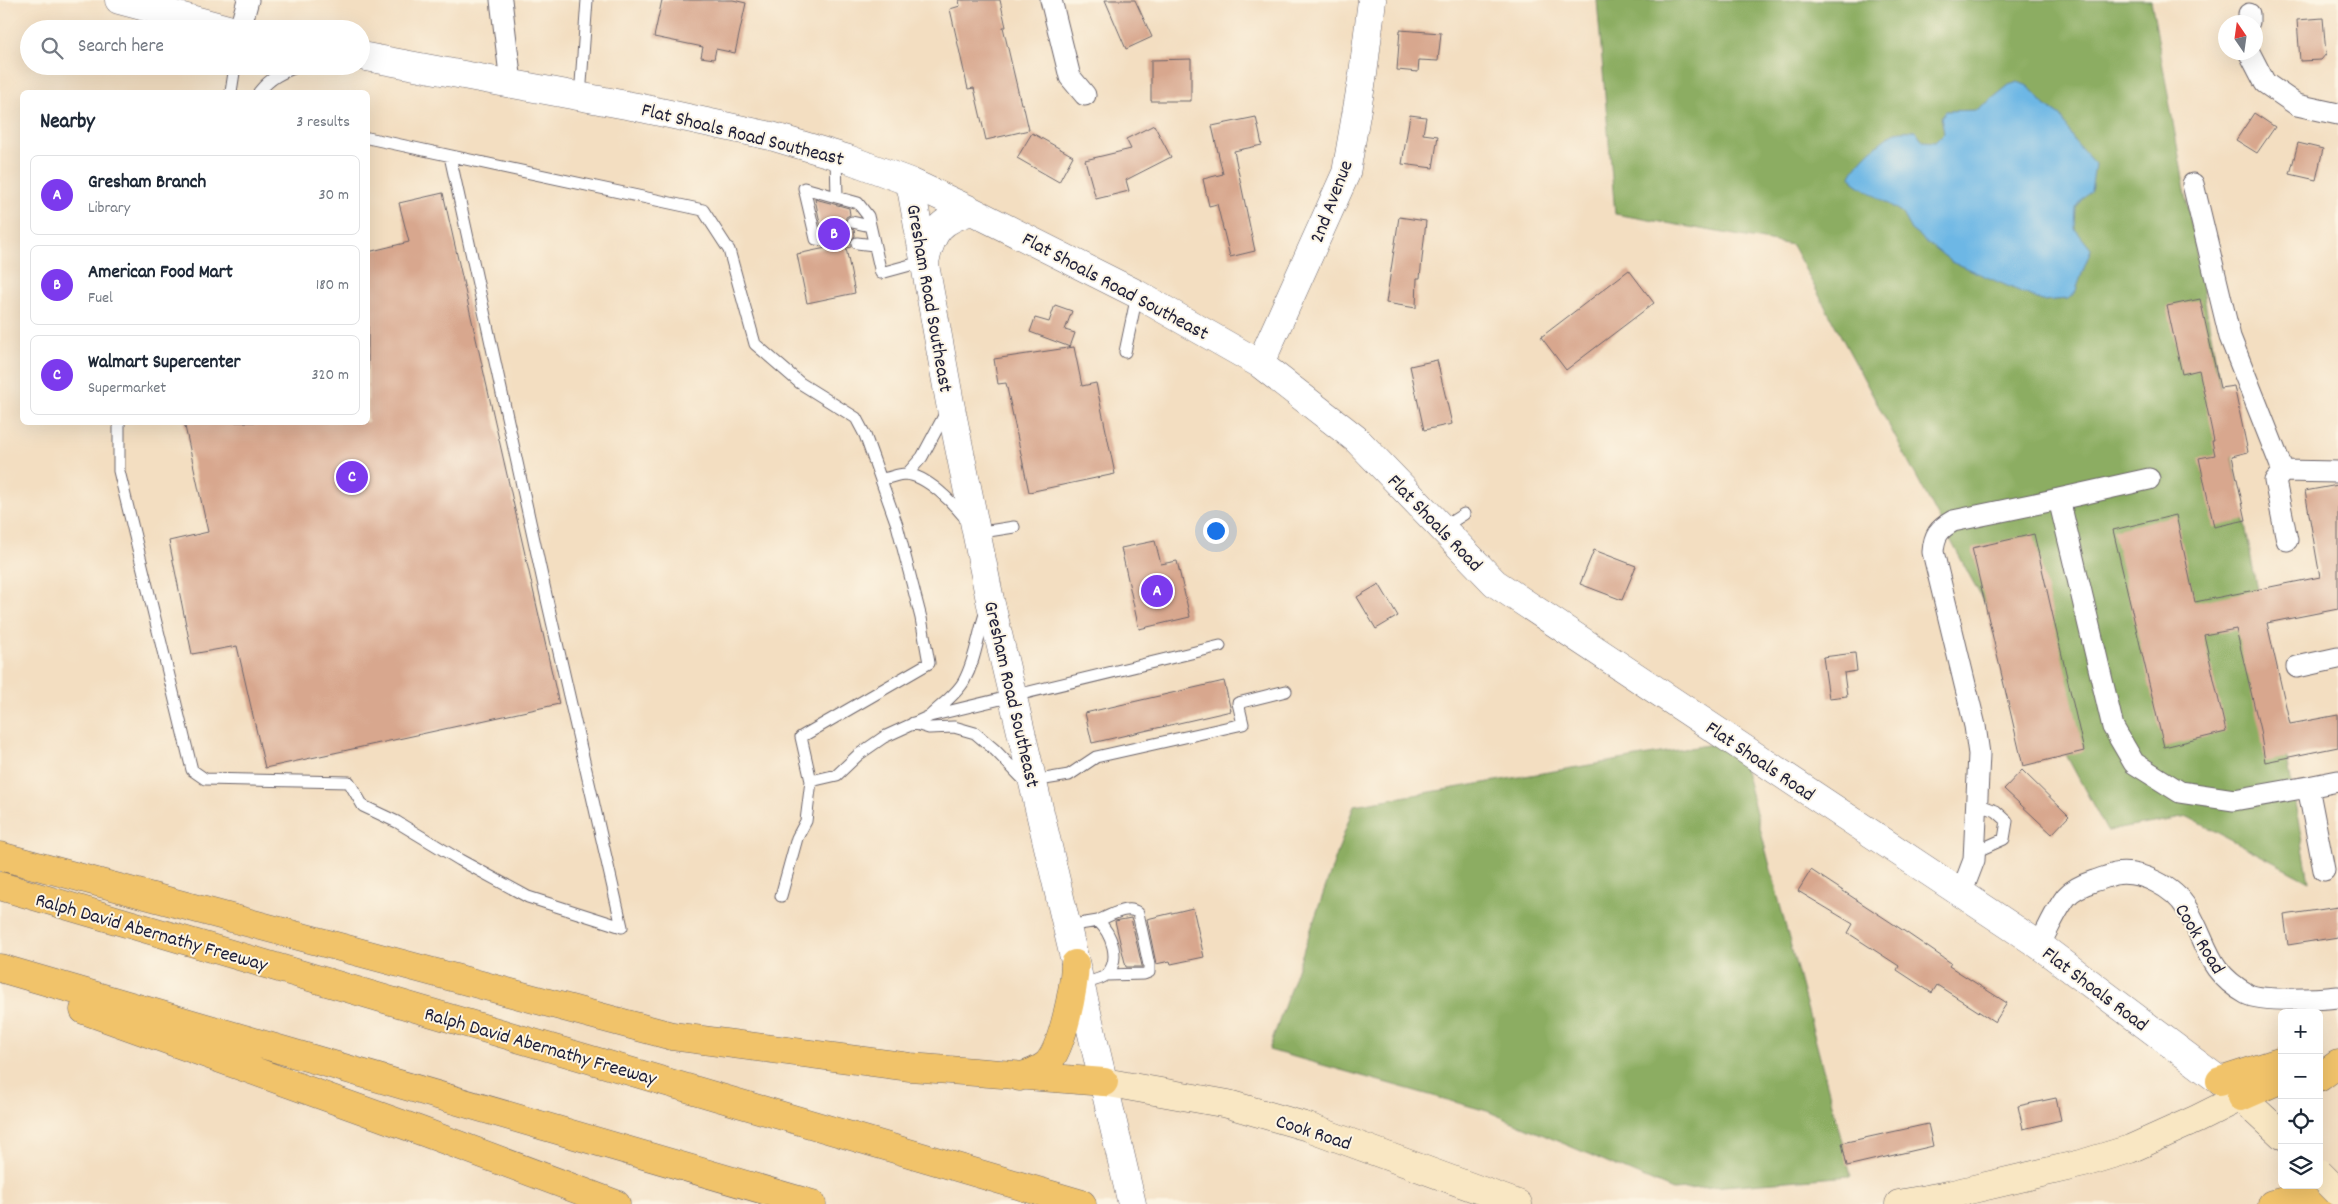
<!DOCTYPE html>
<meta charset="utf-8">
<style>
:root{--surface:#fff;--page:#f2f2f3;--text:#1f2937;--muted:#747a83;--line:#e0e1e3;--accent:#7c3aed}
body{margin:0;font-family:Dekko,sans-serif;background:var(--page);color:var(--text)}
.controls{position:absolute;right:15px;bottom:15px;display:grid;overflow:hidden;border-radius:8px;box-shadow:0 5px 20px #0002}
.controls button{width:45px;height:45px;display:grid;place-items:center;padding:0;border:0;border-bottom:1px solid var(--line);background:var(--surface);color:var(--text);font:25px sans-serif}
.compass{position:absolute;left:2218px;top:15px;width:45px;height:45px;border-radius:50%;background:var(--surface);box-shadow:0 5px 20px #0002;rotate:347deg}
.you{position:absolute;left:1215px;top:530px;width:18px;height:18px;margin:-12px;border:4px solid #fff;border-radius:50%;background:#1a73e8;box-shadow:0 0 0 8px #1a73e833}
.badge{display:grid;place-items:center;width:32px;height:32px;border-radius:50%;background:var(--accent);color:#fff;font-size:16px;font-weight:700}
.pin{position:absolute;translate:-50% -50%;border:2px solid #fff;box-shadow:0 1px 5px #0006}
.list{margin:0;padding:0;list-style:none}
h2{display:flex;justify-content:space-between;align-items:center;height:65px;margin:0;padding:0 20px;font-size:21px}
h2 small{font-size:16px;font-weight:400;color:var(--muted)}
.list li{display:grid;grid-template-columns:32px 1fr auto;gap:15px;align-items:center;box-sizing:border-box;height:80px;margin:0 10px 10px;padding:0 10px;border:1px solid var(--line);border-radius:8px}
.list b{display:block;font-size:19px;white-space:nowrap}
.list p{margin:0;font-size:16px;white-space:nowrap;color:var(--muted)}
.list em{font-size:16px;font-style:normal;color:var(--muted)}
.icon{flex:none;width:28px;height:28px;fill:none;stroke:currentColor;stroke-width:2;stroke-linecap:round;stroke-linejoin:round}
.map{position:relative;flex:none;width:2338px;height:1204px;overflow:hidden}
.search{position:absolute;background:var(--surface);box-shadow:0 5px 20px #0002;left:20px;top:20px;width:350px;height:55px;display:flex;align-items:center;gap:12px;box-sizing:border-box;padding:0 18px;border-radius:28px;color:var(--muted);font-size:19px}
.panel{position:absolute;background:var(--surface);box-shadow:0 5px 20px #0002;left:20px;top:90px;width:350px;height:335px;border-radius:8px}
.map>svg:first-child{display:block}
.forest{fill:#8cad62;stroke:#57684e}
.water{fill:#6db7e5;stroke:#486c90}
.building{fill:#d8a78e}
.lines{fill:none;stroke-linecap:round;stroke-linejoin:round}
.service-casing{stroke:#6b646a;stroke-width:13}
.minor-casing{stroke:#6b646a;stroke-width:23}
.tertiary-casing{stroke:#6b646a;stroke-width:29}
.secondary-casing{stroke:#6b646a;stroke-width:29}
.motorway-casing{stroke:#6b646a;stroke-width:29}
.service{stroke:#fff;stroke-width:11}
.minor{stroke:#fff;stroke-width:21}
.tertiary{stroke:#fff;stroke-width:28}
.secondary{stroke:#f9e7c3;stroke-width:28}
.motorway{stroke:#f1c36a;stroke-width:28}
.secondary-bridge-casing{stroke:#6b646a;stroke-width:29;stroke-linecap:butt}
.secondary-bridge{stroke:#f9e7c3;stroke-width:28}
.labels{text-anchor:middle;stroke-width:4;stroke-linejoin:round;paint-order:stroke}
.street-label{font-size:20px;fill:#22223b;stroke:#fcf5e5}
</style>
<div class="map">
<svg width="2338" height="1204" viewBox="0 0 2338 1204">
<rect width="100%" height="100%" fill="#fcf5e5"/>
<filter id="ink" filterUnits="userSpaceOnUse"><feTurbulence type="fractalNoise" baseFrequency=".02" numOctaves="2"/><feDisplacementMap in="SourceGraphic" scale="10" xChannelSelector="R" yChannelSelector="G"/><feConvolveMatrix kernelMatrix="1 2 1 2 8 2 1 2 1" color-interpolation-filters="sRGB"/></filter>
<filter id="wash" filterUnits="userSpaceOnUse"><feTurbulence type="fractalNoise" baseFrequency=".0096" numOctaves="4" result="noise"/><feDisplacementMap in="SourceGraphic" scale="20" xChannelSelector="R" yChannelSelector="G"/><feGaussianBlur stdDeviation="1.12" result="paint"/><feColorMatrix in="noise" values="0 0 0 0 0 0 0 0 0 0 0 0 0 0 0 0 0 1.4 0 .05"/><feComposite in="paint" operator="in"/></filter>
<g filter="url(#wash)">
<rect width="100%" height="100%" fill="#f3dec1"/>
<path class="forest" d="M1597,0H2151L2309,881L2188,817L2107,831L1792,245L1615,214Z
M1737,740L1851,1176L1673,1190L1487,1111L1269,1050L1354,805Z"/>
<path class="water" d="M2018,82L2028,86L2045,105L2061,116L2074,141L2095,164L2091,191L2076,207L2075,229L2091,249L2075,293L2068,299L2042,301L1952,262L1911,230L1901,212L1855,183L1851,176C1856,163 1883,138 1896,132C1902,130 1910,131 1916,131L1923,141L1935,142L1944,133L1941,117L1946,111L1978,110L2009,85Z"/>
<g id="blocks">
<path class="building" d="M662,0H733L746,3L735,53L716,49L714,59L701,57L703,47L654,37Z
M959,0H1000L1006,27H1003L1021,104H1023L1029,130L986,140L974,88L968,89L950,9L960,6Z
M1105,0H1135L1152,37L1126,49Z
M2323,18L2326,54L2321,60L2300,61L2297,20Z
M1400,30L1441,33L1438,61L1419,60L1418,72L1397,70Z
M1191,59V101H1151V60Z
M2254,113L2275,127L2257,153L2236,140Z
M1410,115L1426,117L1423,134L1438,136L1433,168L1402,164Z
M1256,117L1262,145L1234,151L1255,251L1230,257L1217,204L1209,206L1203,179L1223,174L1212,126Z
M1154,125L1171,157L1126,180L1129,191L1096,199L1085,160L1131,149L1126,139Z
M1032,133L1073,156L1059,182L1017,158Z
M2298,143L2323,149L2316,180L2290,174Z
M443,193L559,704L265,768L237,646L192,654L169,541L208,532L184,422H368V252L409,242L399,203Z
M815,199L849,208L850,215L846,217L845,224L847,228L854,230L855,236L851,239V247L846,248L855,293L807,303L797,254L826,248L831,240L829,234L822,232Z
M1399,217L1426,221L1420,278H1417L1416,308L1386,303Z
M1629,270L1654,303L1566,370L1541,337Z
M2200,299L2220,388L2234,386L2248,452L2232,456L2246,520L2214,527L2199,458L2215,455L2212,441H2214L2199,370L2182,374L2167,306Z
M1055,305L1072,311L1065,330L1075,333L1070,347L1030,332L1035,318L1049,322Z
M1074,347L1082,386L1096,383L1115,474L1029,492L1006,383L998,384L994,359Z
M1437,360L1452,424L1424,430L1410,366Z
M2338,485V609L2267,623L2290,724L2338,715V747L2265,762L2260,730L2236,629L2204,635L2226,732L2164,747L2113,530L2176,515L2195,602L2320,577L2305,491Z
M2034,534L2084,751L2023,766L1972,548Z
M1155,541L1161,564L1177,561L1190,617L1139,629L1121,548Z
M1594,550L1636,566L1622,600L1580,584Z
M1379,584L1398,616L1376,629L1357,597Z
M1855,653L1857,671L1844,673L1847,696L1829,698L1823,657Z
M1224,681L1231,711L1092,743L1085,713Z
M2022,770L2069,816L2052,834L2004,789Z
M1811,870L1904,931L1951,963L1949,966L2007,1003L1995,1022L1937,985L1932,993L1897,970L1899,966L1848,933L1853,924L1798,891Z
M2338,907V937L2288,945L2284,915Z
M1193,908L1204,957L1171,964L1170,961L1156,964L1147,919Z
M1131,918L1142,966V967H1126L1115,921Z
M2056,1098L2061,1120L2023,1129L2018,1106Z
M1928,1124L1933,1146L1847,1166L1842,1143Z"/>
</g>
</g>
<g filter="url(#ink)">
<use href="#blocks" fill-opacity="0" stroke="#6b646a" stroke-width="1"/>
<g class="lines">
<defs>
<path id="service" d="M231,92L235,66
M259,92C270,78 282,72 299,66
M580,97L587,0
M368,138L703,210L729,250L755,344L800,383L856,418L865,435L897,525L921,618L929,663L801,737L811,781L806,821L797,838L781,896
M450,156L548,604L622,927
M836,157L837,197
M852,222L870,226
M824,240L816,239L804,188L858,203L868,216L881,273L925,261
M857,243L874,245
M1125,352L1137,295
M119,422V471L192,770L205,779L349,782L363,806L397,822L460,860L528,897L622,927
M907,474L922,457L946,412
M882,479C890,478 898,474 905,474C927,475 954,504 967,520
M1442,528L1464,514
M976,533L1014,527
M931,715C941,705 957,694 964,681C976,659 978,634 986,611
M913,723L929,728L954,727L975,733L995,750L1021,777L1033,781L1069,775L1096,757L1243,724L1238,703L1286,691
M811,781L837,775L858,755L884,737L930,716L1220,646
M1975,852L2004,839L2007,821L1996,811L1977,804
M1098,921C1109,916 1128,904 1138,913L1149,965V972L1144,974L1106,975
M1067,926L1098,921C1111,933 1122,960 1106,975C1101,980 1087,982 1080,984"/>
<path id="minor" d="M501,0L511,83
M1051,0L1070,77L1085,95
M2249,22V14
M240,29L248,0
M2249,52L2265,83L2297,105L2338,114
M2193,184L2230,337L2283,471L2338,472
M2283,471L2275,481L2287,540
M2059,499L2149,479
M2297,667L2338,658
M2324,870L2308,787L2338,781
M1961,894L1974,860L1979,754L1975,726L1933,552C1934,535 1939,529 1953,521L2059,499L2113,727L2134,763L2180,792L2234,800L2308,787
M2039,945C2048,930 2056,909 2067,896C2074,888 2085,884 2094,881C2101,879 2108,876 2115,874C2141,870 2174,887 2187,909C2208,944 2206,971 2247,994C2262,1002 2320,999 2338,997"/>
<path id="tertiary" d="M119,0L228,29
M361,56L637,107L771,136L848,159L910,182L972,211L1137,294L1260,364L1356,439L1495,583L2039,945L2240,1096
M910,182L950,403L990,600L1132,1204
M925,261C933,230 940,220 972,211
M1260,364L1346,173L1363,74L1372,0"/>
<path id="secondary" d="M1104,1082L1228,1104L1308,1127L1518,1204
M1899,1204L1948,1195L2084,1163L2130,1149L2197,1119L2241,1097L2282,1135"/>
<path id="motorway" d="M0,856L672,1036L910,1067L1104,1082
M0,886L1082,1204
M0,968L812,1204
M84,1010L421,1131L616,1204
M1019,1077C1029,1074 1039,1071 1047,1064C1063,1047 1074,988 1075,964
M2319,1078L2338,1064
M2220,1081L2282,1061
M2241,1097L2282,1079
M2272,1204L2338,1188"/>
</defs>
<use href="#service" class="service-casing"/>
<use href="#minor" class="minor-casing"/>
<use href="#tertiary" class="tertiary-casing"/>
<use href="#secondary" class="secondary-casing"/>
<use href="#motorway" class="motorway-casing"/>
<use href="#service" class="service"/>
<use href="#minor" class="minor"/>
<use href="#tertiary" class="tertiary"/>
<use href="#secondary" class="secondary"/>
<use href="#motorway" class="motorway"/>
<defs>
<path id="secondary-bridge" d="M2319,1173L2338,1192"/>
</defs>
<use href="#secondary-bridge" class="secondary-bridge-casing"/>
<use href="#secondary-bridge" class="secondary-bridge"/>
</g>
</g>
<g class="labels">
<g class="street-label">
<text transform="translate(743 133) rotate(14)" y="7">Flat Shoals Road Southeast</text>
<text transform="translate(1330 201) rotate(-69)" y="7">2nd Avenue</text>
<text transform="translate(1116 285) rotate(28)" y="7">Flat Shoals Road Southeast</text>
<text transform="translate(931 298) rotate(80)" y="7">Gresham Road Southeast</text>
<text transform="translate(1436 522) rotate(46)" y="7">Flat Shoals Road</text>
<text transform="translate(1013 694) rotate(77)" y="7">Gresham Road Southeast</text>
<text transform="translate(1761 760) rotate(34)" y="7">Flat Shoals Road</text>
<text transform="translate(152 931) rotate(16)" y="7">Ralph David Abernathy Freeway</text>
<text transform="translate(2201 938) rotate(59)" y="7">Cook Road</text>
<text transform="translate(2096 988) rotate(37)" y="7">Flat Shoals Road</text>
<text transform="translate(541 1045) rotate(16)" y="7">Ralph David Abernathy Freeway</text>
<text transform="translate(1314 1131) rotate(18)" y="7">Cook Road</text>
</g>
</g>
</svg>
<div class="controls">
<button>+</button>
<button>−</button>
<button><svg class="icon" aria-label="locate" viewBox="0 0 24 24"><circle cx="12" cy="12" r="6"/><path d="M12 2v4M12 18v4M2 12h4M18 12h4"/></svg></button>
<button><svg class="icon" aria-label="layers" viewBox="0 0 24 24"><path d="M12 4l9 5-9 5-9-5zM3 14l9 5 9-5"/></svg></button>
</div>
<svg class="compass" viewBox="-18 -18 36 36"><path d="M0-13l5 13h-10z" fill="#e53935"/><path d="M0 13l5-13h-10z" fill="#747a83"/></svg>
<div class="you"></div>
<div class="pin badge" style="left:1157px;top:591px">A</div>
<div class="pin badge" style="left:834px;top:234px">B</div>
<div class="pin badge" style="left:352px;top:477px">C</div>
<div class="search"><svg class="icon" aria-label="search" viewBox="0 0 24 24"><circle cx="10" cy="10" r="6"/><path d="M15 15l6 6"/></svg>Search here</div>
<section class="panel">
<h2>Nearby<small>3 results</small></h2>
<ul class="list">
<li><span class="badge">A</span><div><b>Gresham Branch</b><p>Library</p></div><em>30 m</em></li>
<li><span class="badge">B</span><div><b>American Food Mart</b><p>Fuel</p></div><em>180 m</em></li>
<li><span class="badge">C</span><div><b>Walmart Supercenter</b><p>Supermarket</p></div><em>320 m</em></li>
</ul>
</section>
</div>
